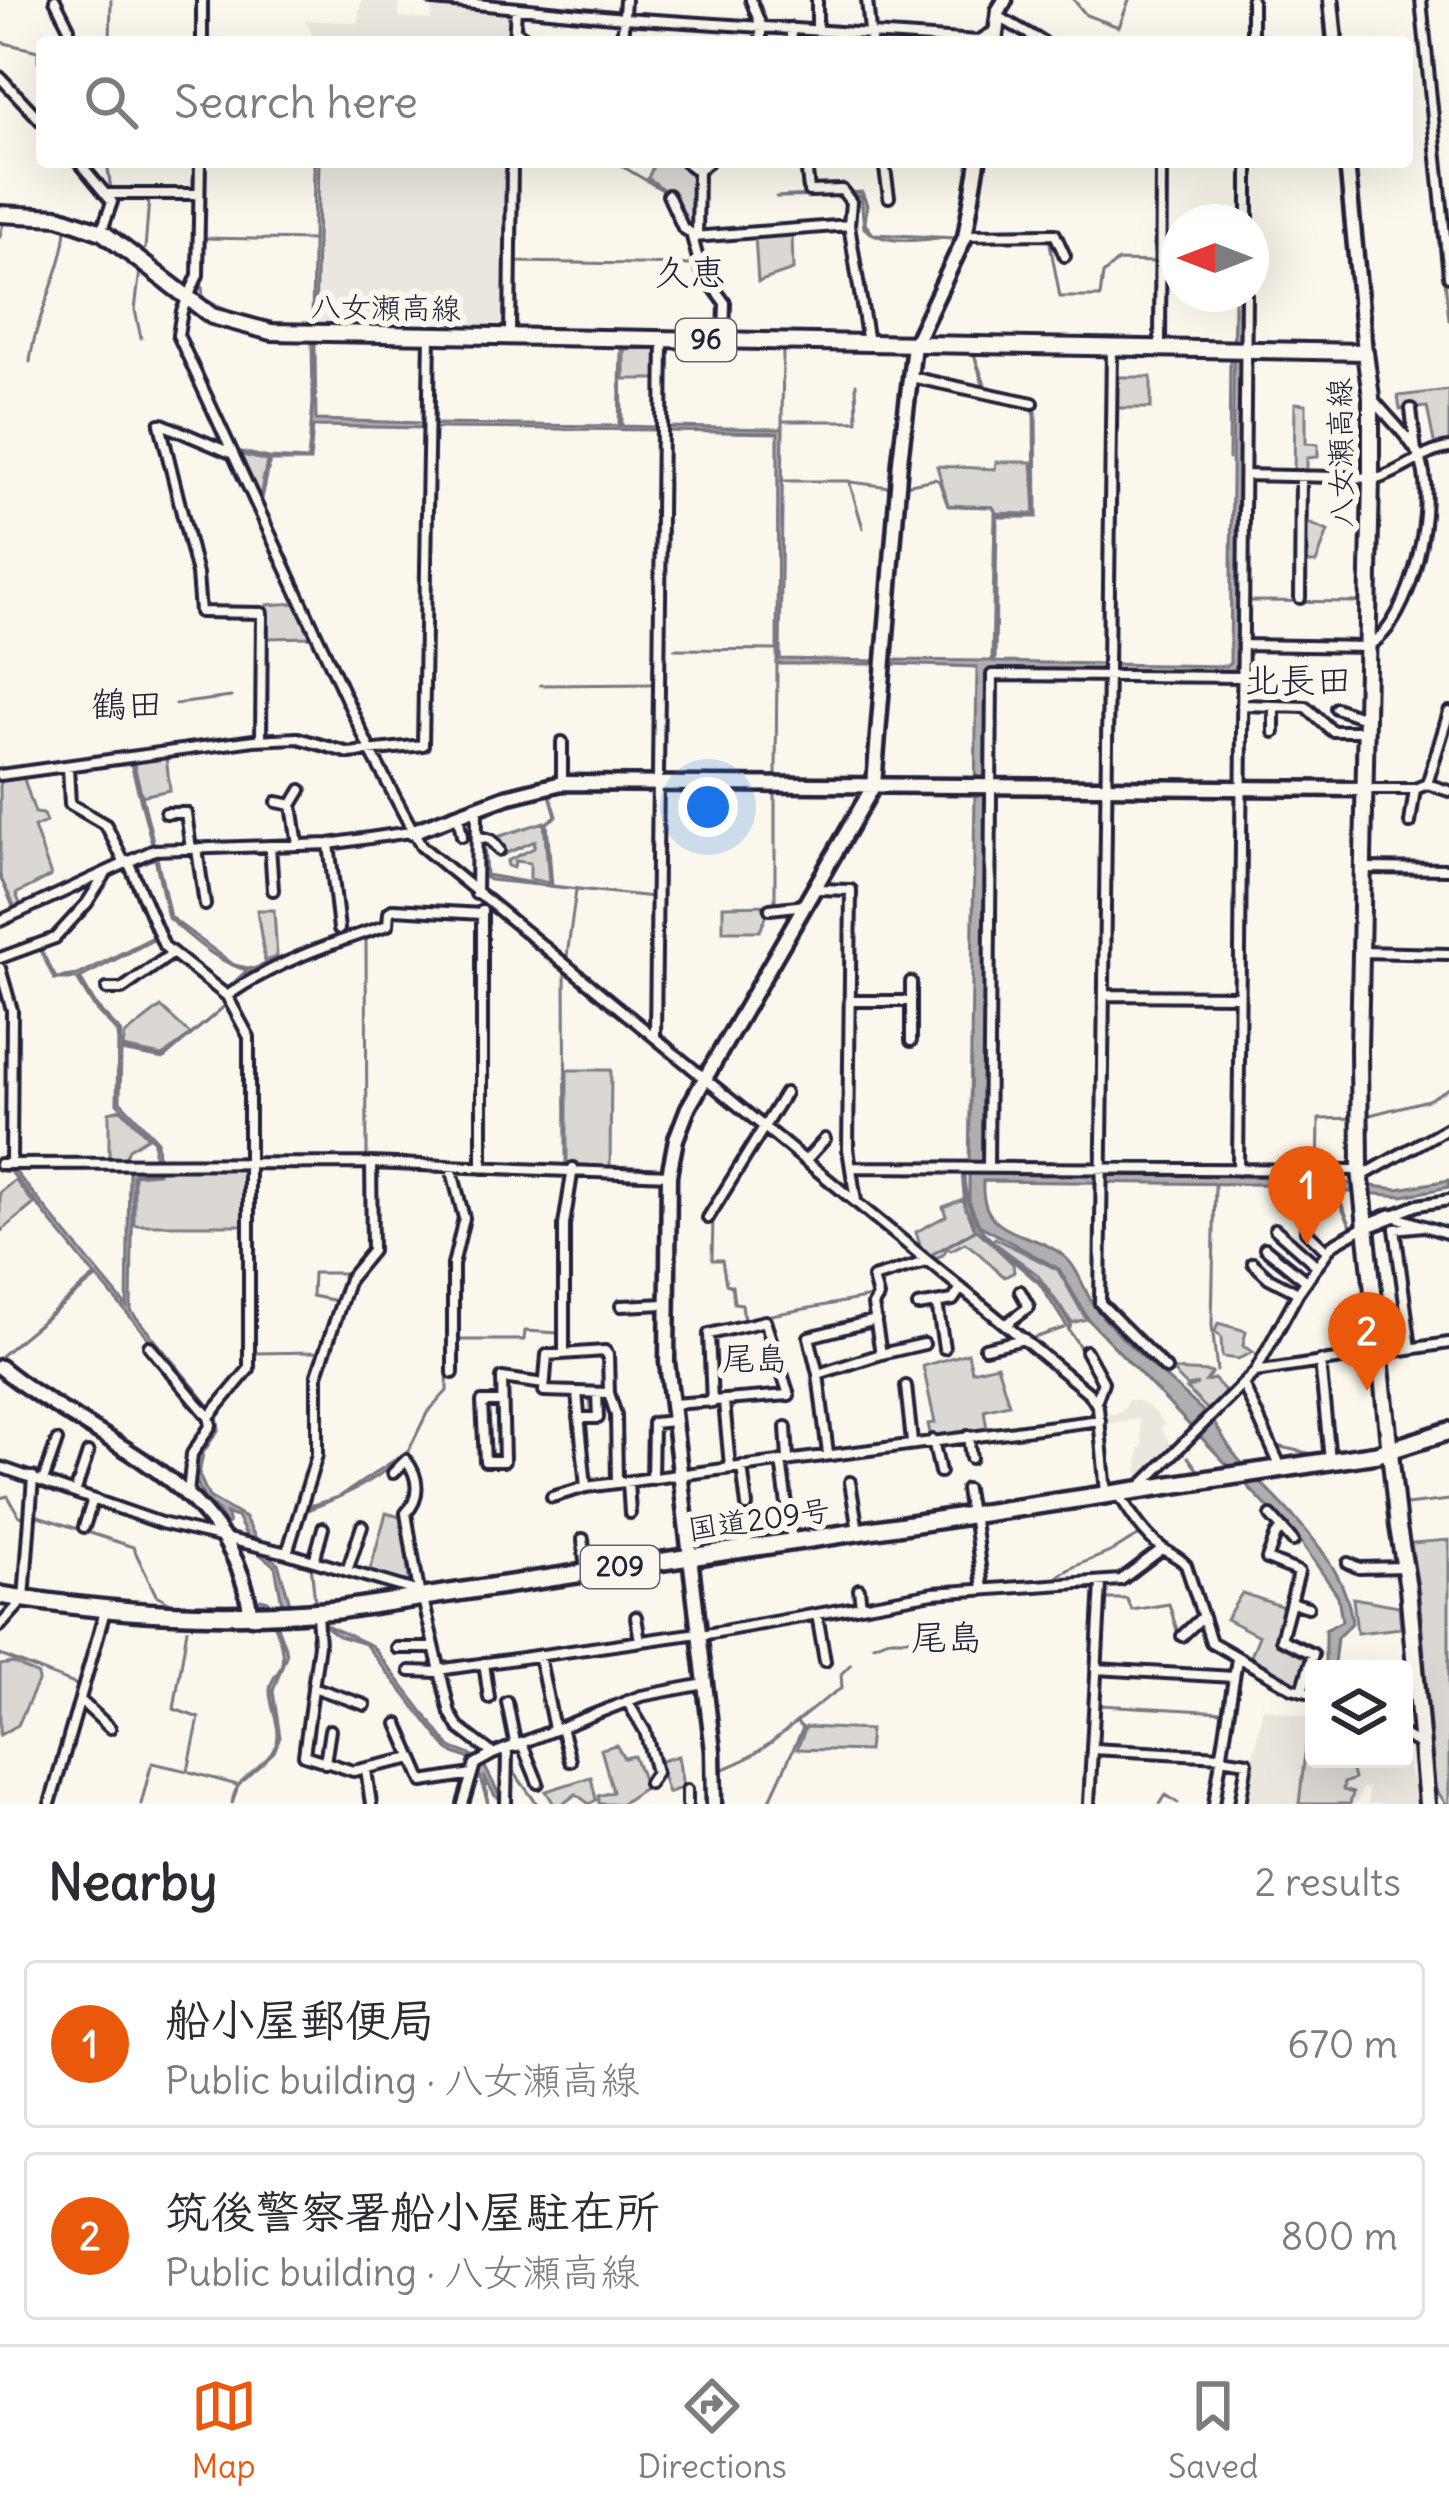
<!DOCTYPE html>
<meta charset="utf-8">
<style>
:root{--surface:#fff;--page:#f7f7f7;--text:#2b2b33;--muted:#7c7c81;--line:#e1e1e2;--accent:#ea580c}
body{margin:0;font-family:Delius,"Klee One",sans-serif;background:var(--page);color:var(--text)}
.controls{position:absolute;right:36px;bottom:36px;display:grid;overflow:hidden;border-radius:12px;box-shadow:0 12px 48px #0002}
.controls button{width:108px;height:108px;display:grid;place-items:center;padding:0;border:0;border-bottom:3px solid var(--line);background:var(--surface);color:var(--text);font:60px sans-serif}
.compass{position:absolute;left:1161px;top:204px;width:108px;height:108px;border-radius:50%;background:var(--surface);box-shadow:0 12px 48px #0002;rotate:270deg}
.you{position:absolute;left:708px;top:807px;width:42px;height:42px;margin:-30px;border:9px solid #fff;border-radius:50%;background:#1a73e8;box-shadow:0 0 0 18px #1a73e833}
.badge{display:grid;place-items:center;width:78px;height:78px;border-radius:50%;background:var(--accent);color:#fff;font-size:39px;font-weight:700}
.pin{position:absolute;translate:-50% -99px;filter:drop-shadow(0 3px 6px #0008)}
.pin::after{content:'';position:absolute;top:63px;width:42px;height:36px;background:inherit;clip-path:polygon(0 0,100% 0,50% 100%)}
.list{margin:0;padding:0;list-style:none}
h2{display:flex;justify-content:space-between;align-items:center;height:156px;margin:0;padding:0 48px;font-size:51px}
h2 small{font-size:39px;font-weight:400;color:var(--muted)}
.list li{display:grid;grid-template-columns:78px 1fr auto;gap:36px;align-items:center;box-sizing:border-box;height:168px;margin:0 24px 24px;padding:0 24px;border:3px solid var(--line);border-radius:12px}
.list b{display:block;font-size:45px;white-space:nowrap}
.list p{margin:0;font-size:39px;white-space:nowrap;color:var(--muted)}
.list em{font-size:39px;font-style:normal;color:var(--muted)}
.icon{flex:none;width:66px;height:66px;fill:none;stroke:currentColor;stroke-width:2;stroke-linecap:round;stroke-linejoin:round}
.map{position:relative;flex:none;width:1449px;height:1804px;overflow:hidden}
.search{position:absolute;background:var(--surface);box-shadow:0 12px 48px #0002;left:36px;right:36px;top:36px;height:132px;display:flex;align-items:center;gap:30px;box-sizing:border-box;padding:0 42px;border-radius:12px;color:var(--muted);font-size:45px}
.sheet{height:540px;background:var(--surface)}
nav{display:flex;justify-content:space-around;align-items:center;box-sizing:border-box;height:168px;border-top:3px solid var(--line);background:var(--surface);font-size:33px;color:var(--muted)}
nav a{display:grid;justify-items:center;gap:6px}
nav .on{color:var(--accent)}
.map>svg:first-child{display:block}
.built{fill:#ebe7df}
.green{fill:#dbd8d3;stroke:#7e7d87;stroke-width:3}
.water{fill:#b1aeb0;stroke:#787681;stroke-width:3}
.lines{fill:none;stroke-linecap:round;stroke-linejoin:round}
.stream{stroke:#787681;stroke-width:3}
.street-casing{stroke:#22223b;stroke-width:16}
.secondary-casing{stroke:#22223b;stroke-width:21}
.primary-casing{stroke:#22223b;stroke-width:22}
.highway-casing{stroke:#22223b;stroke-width:24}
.street{stroke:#fbf7ec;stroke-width:8}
.secondary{stroke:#fbf7ec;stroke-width:12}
.primary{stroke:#fbf7ec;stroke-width:14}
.highway{stroke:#fbf7ec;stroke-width:15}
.labels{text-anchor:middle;stroke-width:12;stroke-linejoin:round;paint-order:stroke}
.shield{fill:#fbf7ec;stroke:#636270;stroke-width:3}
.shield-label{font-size:27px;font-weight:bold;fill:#22223b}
.street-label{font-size:30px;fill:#22223b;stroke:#fbf7ec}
.neighbourhood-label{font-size:33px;fill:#22223b;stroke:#fbf7ec}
.quarter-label{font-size:36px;fill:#22223b;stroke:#fbf7ec}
</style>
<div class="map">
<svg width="1449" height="1804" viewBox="0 0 1449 1804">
<rect width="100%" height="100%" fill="#fbf7ec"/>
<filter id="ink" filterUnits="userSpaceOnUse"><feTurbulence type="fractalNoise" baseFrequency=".00833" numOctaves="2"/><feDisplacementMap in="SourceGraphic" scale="24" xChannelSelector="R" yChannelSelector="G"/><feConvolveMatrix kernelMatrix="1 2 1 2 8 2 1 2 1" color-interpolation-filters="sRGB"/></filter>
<g filter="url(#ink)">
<path class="built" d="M361,0L399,2V17L431,20L432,7L508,12L510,42H316L305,20L358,23Z
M320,162H509L505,330L424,329V316L392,315L391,329L317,327Z
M1127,1400L1139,1401L1152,1409L1165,1424L1161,1428L1173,1448L1142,1475H1138L1139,1448L1143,1447L1139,1419L1104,1424V1414H1116L1127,1406Z
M1263,1708L1314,1718V1759H1404V1746L1410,1775L1412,1778L1417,1773L1418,1804H1368V1788H1362L1357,1804H1243Z"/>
<path class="green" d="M655,162H677L693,173L691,230L684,226C680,203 667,191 648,178Z
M792,232L793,270L758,282L755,236Z
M659,348V379H624V349Z
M1115,377H1151V408H1115Z
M1449,390V446L1435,447L1427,407L1400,409L1398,396Z
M1295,403L1306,404V443L1318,444V457L1307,458V474H1294Z
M238,454L267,461L259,501L237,456Z
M996,462H1032L1035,514L996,513L993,507L948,505L937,466L995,469Z
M1301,520L1328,531L1316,563H1301Z
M297,603L312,637L267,638V605Z
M166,756L170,790L141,796L133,760Z
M23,776L35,813L43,814L46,822L34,827L51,876L16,894L21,906L16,909L0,877V780Z
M544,822L549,883L530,879V863L515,861L514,868L508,866L507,861L534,848L535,841L505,854L497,837Z
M771,905L760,931H723V906Z
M257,910H274L277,957L265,961Z
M161,1007L191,1035L162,1056L123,1048L125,1035Z
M567,1070H611L610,1167L567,1164Z
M121,1109L148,1137L129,1149L124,1160H109V1112Z
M159,1168H244V1225H134V1175L158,1173Z
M15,1180L34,1204L0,1232V1192Z
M963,1199L974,1227L1013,1264L1014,1272L1005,1277C991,1267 983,1254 965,1243L951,1250L947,1248L943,1255L930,1260L922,1251L916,1232L946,1216L943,1207Z
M995,1238L1058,1270L1086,1319L1072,1323L1037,1274L992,1241Z
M1218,1323L1246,1331L1243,1346L1253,1352L1238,1359L1222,1357L1221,1337L1215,1332Z
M968,1353L972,1371L997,1365L1009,1404L984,1410L987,1429L931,1437L928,1424L935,1423L923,1366Z
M1171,1370L1209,1372L1212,1373L1206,1381L1214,1379L1229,1395L1211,1413L1187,1389L1198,1384L1187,1386Z
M386,1513L401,1517L410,1586L369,1574Z
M1449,1540V1804H1446L1435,1788L1419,1593L1411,1543Z
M1242,1593L1284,1607L1276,1641L1307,1657L1299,1683L1295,1685L1249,1661L1259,1636L1226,1619Z
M1353,1598L1399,1606L1401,1628L1357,1633Z
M13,1663L38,1675V1682L18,1725L0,1735V1665Z
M806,1727L870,1730L868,1751L797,1749Z
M1306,1744L1314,1746V1759H1349L1354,1779L1344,1783L1343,1790L1353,1793L1350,1804H1299Z
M616,1745L624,1758L634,1756L646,1787L621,1804H599V1796L613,1792L601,1749Z
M678,1756L683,1787L668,1793L658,1762Z
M591,1777L596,1800L589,1804L576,1794L563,1804H554L546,1791Z"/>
<path class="water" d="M314,162H319L315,326H312Z
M862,192L867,205L865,224L873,234L957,238C927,237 887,249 864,228L861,196L775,197Z
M1234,294H1242L1238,664L1234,672L992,671L988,674L983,1171L1331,1177L1338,1182L1398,1189L1449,1180V1187L1403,1196L1336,1191L1351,1226L1330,1185L983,1181C979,1243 1039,1228 1069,1261C1081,1274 1085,1294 1096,1309C1128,1348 1173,1382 1208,1416C1221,1429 1227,1448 1240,1461C1282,1506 1346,1558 1352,1623L1337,1638L1334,1664L1381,1669H1325V1630L1342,1621L1338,1596L1301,1542L1088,1319L1059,1269L979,1225L969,1201V1173H964C966,1235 996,1240 1036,1278C1050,1291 1060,1310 1071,1325L1069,1330L1099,1377L1039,1283L977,1230L929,1256L976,1229L965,1207L962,1172L855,1169L969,1171L977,667L891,664V660L992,661L995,514L1035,515L1034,410L1030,408V399L984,388L974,354L986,387L1028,396L1036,408L1037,517H997L995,662L1226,666L1230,663Z
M312,343L315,344L316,420L424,423L425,428L313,426L310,461H270L261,504L268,460L237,451L269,458L308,460L313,403Z
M621,349L622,426L658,427V430L433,428V424L619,426Z
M666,427L783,429L780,659L878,661V664H777L778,433L666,431Z
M133,762C147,813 159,865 170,917L234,965L253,969L276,960L242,976L227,989L247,970C217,963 191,937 168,918L155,858L129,869L157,938L80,978L97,1007L121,1032V1049L163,1058L227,1004L163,1059L121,1051L120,1101L157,1140L158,1160H154V1141L117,1103L118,1033L96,1010L77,979H54L39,947L56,978L78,975L153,937L124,868L155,855L131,764L0,781Z
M549,791L557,816L547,823L552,886L653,897L490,880L481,875L479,816L482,815L486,875L550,886L545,824L556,816Z
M0,1168L13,1169L127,1307L129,1169L158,1168L157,1172L133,1174L131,1311L212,1409L209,1411L97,1277L23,1337L95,1276L11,1172L0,1171Z
M217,1415L219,1429L203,1453L199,1475L209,1497L245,1518L257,1540L292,1548L306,1507L339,1497L408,1451C383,1477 343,1497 307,1510L294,1550H262L278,1563L292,1610L283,1609L275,1566L253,1549L237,1517L226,1514L229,1523L225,1525L219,1512L204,1498L193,1474L198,1453L214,1428Z
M261,1599L268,1601L287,1653L273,1691L280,1737L274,1752L238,1785L232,1804C235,1773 265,1771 276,1745C283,1729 269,1707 270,1689C271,1677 280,1674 282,1663C285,1645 271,1614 258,1602Z
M322,1623L372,1646L450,1747L476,1757L485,1767L502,1800L495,1796L484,1776L488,1804L475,1761L449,1751L365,1644L338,1636Z"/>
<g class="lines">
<path class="stream" d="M1074,0L1086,15L1119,27L1129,0
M1322,0L1327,42
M1419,14L1449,320
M0,42L38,51V61H42
M110,42L111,0
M107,162L111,190
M615,162L664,191
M1165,182V341L1236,342
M196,189V162
M194,200L196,245
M0,237L3,223
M203,238L313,240
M978,242L1049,238L1060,297H1100L1103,274L1118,261L1157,262
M145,249L149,199
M516,262L695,265
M1167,263H1179
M140,270L135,310L141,338
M201,274L203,298C236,318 270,323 308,326
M30,362C35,316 64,270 66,228
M782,421L783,352
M782,428V421H857L856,384
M1229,459L1230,358
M780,481H849L863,528
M851,482L890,487
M905,485L935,479L939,481L948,506L993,507L996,514
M1248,601L1360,602
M675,649L775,650
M540,685L656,684
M176,704L231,697
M776,773L777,664
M1374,794H1409L1426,789
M0,876L14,909
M662,898L659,1036L666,1041
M775,902V791
M366,937L367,1159
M527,942L565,973L566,1164
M567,956L576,890
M770,980C787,950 807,925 821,894
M1366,1116L1428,1100L1449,1088
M765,1135L713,1220L712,1260H722L726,1284L732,1286L734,1303L742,1304L744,1320L871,1297L867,1275L917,1258
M1232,1164L1237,796
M1318,1179L1319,1119L1357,1118
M1215,1184L1212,1325L1217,1371
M1031,1339L1064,1328
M456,1340H524L525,1331L559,1333L558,1232L566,1174
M1,1356L23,1337
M230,1401L253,1372L254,1353L318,1352L337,1301L312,1296L313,1273H347L367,1249V1168
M1276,1446L1317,1455
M408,1452L427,1413L447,1391L449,1305
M1188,1457L1199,1472
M0,1498L8,1496L19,1516L26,1517
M1406,1505L1449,1500
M35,1515L133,1547L156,1595L178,1607
M311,1564L315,1602
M1052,1581C1072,1563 1093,1561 1116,1549C1126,1544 1132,1537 1142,1535
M1104,1599H1127L1132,1610L1169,1604L1180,1640L1184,1637
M0,1633L26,1607
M873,1645L889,1639H936L938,1642L973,1637
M0,1655L77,1685
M1101,1664L1104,1590
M451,1703L461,1722L494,1748
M1100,1705L1224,1712
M152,1763L188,1771L199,1718L174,1709L187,1629
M511,1768L537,1804
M720,1770C767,1756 800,1713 842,1688L841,1674L851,1664
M190,1772L237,1785
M141,1804L151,1766
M768,1804L803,1728L798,1724
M1094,1804L1100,1674
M1160,1804L1166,1795L1178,1803"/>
<defs>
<path id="street" d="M55,0L69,28
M433,0L624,18L978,41L995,31
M751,0L761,26V42
M867,0L871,42
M1421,0L1449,276
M999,17L1043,42
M790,28L792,42
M817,30V0
M516,31L532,42
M202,42V0
M514,42L516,8
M622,42L625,0
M1252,42V0
M0,77L42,122
M79,162L112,202L102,230
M200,162L198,275L182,311L178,335L371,752L421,846L1090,1394L1098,1407L1106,1493
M686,162L698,171
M806,162L809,191L842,190L851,202L849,225L868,343
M884,162L889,197
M108,194H199
M668,195L683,228L691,233L701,270L725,303L724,339
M1248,222V162
M966,235L1055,234L1065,256
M693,237L849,225
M697,237L698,171L708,162
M510,334L512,162
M1160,346L1161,162
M1112,348L1100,1303L1166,1369
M911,377L1033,403
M1411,409L1416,451
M160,424L197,574L200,612L262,613L261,739
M162,424L231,453
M1245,475L1380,478C1404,470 1425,451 1449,448
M1300,598L1301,476
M1243,645L1368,647
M1369,645C1412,623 1439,500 1419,456C1409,436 1386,416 1372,398
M1242,705L1306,707L1332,731H1366
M1274,706V732
M1336,708L1361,717
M562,742V782
M68,767L70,804L106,825L124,862
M0,775L254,740L298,738L349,753L423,745L430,336
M1427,784L1449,712
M1364,789H1415L1427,784L1449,791
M277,802L292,805L301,790
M292,805L298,845
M166,813H186L191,849
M458,815L462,836
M1410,823L1415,789
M477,836L491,840L499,850
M329,844L339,929
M270,846L273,890
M197,849L205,905
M128,861L164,946L227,996L249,1037V1369L209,1417L211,1425L192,1454L188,1494
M1364,868L1449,869
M817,889L851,890L848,1149L856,1201
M476,894L477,808
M770,909L806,905
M482,911V1168
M0,921L154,850L329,844L410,832
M1361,952L1449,954
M0,958L55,938L87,903L107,872
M0,968L12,1010L11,1164
M107,989H122L173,953
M1104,995L1239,996
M227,996C277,961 330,944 388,925L389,912L394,909L482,914
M850,1001H911
M655,1036L663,339
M911,1041V982
M806,1160L825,1139
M0,1164L371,1163L669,1175
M451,1167L464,1218L453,1265V1373
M851,1167L1359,1170
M988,1168L992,675L1243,677
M1238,1170L1246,294
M1362,1176L1449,1127
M1393,1215L1418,1205L1449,1200
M1393,1216L1449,1234
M708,1218L785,1093
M1275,1229L1316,1265
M1306,1231L1327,1251
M1265,1248L1306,1281
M1253,1263L1269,1278L1298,1293
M937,1303L944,1348
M621,1306L666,1304
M918,1306L953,1300L961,1288
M1006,1324L1029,1307L1020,1291
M149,1346L209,1417
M985,1348L1024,1339
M1411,1348L1395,1229L1423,1226
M605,1351L608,1355L609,1393L544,1391L547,1355Z
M1086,1351L1103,1382L1096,1402
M564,1352V1225L573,1168
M881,1354L924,1344
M1320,1361L1330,1460
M1255,1372L1449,1343
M818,1374L809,1337L876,1320
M1243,1384L1278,1461L1277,1470
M906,1386L912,1442
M577,1393L586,1487
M609,1393L616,1415L617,1483
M500,1402H482L485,1461H504L502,1378L544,1384
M724,1402L730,1466
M673,1404L789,1395L765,1321L709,1334L712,1403
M579,1418H598L597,1393
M786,1427L788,1459
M968,1436L971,1458
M933,1440L940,1472
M828,1454L818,1374L881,1354L873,1305L878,1297L873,1278L926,1262
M781,1461L792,1541
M742,1466L747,1506
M0,1467L161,1523L287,1553L419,1592
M393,1473L406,1460C419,1476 421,1498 406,1513L419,1592
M652,1479L653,1423L673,1421
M43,1481L57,1441
M628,1482L630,1513
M850,1482L858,1531
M1140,1487L1255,1372L1298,1293L1332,1245L1364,1227
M966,1489L970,1514
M75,1493L88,1453
M1118,1493C1130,1512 1143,1534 1162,1548C1171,1555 1178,1556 1186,1565L1211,1642L1292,1688L1314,1694
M552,1497L586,1487L1100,1420
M973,1513L983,1589
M1271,1516L1293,1541
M84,1527L93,1499
M1283,1529L1276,1535L1267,1559L1299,1572L1281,1639L1313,1654L1302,1691
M583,1539L586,1573
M287,1553L317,1455V1375L349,1279L372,1251L371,1163
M314,1561L323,1528
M1348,1563L1359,1568L1405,1567
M347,1571L362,1526
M859,1589L861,1606
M423,1599L450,1713L459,1728L493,1754
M1291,1602L1308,1607
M317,1614L319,1644L304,1755L353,1771L413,1758
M817,1614L825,1661
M636,1617L640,1641
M0,1626L24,1599L33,1477
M701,1635L933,1593L1121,1580L1162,1549
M1182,1636L1202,1617
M397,1648H433
M539,1655L554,1729
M484,1663L489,1698
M1096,1669L1234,1677
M438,1670L698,1633
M410,1671L438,1672
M313,1687L365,1705
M80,1700L110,1728
M627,1701L645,1731L656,1772L649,1783
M507,1702L516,1747
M398,1724L423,1782L472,1774
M561,1727L570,1761
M1404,1735L1423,1746
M522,1744L538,1783
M1092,1749L1221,1756
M1221,1758L1247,1762L1240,1804
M325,1763L330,1730
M366,1770L371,1804
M687,1790V1804
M50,1804L105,1611
M463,1804L475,1764L493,1754L641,1696L705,1684
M506,1804L507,1752
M1089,1804L1101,1583
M1214,1804L1237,1659"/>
<path id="secondary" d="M1331,0L1335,42
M995,42L999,10L1005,0
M1347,162L1365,352
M411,832L506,797L562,783L1364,789
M1364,1227L1392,1216
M0,1367C95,1445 234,1477 251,1617
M714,1804L713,1751L667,1362L669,1175L676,1139L688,1108L874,785L900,461L914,345L965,237L978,162"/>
<path id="primary" d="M0,214L59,217L102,232L212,316L271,332L1365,352L1371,397V478L1359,1049L1360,1170L1398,1527L1408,1588L1427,1804"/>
<path id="highway" d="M0,1595C119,1614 217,1620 337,1610L1377,1454L1449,1431"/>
</defs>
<use href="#street" class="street-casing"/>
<use href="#secondary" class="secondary-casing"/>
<use href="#primary" class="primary-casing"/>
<use href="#highway" class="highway-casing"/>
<use href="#street" class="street"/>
<use href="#secondary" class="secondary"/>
<use href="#primary" class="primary"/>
<use href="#highway" class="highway"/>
</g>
</g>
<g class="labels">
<g class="shield">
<rect x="676" y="319" width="60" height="42" rx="9"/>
<rect x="581" y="1546" width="78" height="42" rx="9"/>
</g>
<g class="shield-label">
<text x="706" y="349">96</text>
<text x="620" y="1576">209</text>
</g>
<g class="street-label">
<text transform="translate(386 308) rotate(1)" y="10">八女瀬高線</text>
<text transform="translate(1341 453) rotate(-91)" y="10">八女瀬高線</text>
<text transform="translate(759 1520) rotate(-8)" y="10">国道209号</text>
</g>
<g class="neighbourhood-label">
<text x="755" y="1370">尾島</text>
</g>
<g class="quarter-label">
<text x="690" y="285">久恵</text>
<text x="1298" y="693">北長田</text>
<text x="127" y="717">鶴田</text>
<text x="947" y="1650">尾島</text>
</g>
</g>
</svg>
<div class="controls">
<button><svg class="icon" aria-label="layers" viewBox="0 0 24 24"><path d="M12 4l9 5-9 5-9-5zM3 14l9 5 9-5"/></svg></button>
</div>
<svg class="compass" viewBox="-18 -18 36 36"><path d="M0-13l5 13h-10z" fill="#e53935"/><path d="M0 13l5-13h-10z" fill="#7c7c81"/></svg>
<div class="you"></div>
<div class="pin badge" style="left:1307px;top:1245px">1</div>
<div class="pin badge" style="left:1367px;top:1391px">2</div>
<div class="search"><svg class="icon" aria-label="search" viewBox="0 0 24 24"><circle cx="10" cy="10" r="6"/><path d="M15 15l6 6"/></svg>Search here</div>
</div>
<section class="sheet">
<h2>Nearby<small>2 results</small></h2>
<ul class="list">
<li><span class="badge">1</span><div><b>船小屋郵便局</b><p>Public building · 八女瀬高線</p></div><em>670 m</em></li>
<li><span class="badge">2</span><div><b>筑後警察署船小屋駐在所</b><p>Public building · 八女瀬高線</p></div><em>800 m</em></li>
</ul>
</section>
<nav>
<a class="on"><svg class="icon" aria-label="map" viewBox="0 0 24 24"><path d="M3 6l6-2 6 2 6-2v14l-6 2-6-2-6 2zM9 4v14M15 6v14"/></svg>Map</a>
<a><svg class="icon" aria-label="directions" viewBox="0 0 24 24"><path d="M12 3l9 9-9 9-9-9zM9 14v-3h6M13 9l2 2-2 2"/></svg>Directions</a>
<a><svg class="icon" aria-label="saved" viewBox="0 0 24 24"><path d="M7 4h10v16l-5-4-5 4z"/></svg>Saved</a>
</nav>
